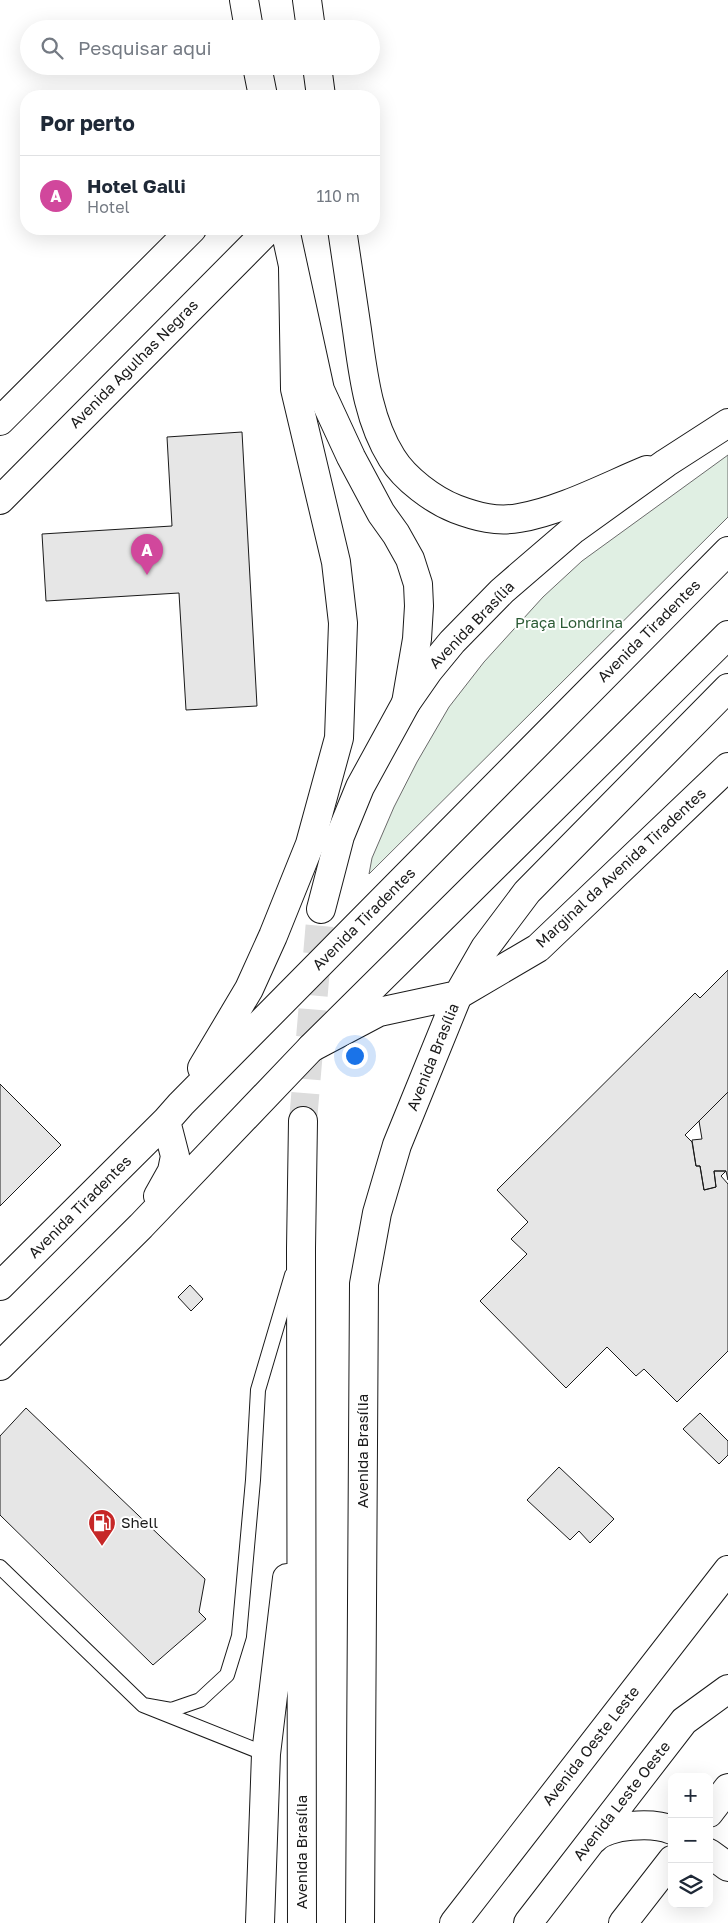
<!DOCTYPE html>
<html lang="pt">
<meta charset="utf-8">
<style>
:root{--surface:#fff;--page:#f2f2f3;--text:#1f2937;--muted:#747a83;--line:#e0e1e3;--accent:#c62828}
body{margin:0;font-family:"Golos Text",sans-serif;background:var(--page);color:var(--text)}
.controls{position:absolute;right:15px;bottom:15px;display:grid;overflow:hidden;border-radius:10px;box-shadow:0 5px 20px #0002}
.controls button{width:45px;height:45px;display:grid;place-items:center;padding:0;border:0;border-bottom:1px solid var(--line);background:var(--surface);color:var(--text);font:25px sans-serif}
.you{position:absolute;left:354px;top:1055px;width:18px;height:18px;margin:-12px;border:4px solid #fff;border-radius:50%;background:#1a73e8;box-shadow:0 0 0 8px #1a73e833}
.badge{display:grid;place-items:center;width:32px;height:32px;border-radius:50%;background:var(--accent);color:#fff;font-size:16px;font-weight:700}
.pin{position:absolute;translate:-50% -41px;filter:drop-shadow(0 1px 2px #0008)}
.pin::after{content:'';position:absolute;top:26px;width:18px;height:15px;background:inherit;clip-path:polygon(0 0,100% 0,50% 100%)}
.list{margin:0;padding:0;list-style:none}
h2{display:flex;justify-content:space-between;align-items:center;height:65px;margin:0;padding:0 20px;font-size:21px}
h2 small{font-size:16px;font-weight:400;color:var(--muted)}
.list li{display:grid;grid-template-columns:32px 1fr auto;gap:15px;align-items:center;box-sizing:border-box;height:80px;padding:0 20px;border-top:1px solid var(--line)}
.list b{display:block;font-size:19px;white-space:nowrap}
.list p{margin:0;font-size:16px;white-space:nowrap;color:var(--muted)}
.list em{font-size:16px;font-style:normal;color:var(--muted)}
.icon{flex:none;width:28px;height:28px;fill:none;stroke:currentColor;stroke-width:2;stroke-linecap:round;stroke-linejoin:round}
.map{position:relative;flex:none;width:728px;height:1923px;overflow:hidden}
.search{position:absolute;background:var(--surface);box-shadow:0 5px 20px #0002;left:20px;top:20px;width:360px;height:55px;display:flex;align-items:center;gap:12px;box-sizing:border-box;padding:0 18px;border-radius:28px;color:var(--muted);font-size:19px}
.panel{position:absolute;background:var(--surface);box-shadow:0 5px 20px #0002;left:20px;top:90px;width:360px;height:145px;border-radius:20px}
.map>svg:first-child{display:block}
.green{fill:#e0efe3;stroke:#6a6a6a}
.building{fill:#e6e6e6;stroke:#1a1a1a}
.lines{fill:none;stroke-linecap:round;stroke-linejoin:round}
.trunk-tunnel{stroke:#ddd;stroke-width:28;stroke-dasharray:28 14;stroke-linecap:butt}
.service-casing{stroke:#1a1a1a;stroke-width:16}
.minor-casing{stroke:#1a1a1a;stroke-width:30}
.tertiary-casing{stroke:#1a1a1a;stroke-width:30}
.secondary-casing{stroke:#1a1a1a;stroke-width:30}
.primary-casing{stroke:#1a1a1a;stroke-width:30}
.trunk-casing{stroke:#1a1a1a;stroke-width:30}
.service{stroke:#fff;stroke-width:14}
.minor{stroke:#fff;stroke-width:28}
.tertiary{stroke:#fff;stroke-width:28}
.secondary{stroke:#fff;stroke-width:28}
.primary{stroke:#fff;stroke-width:28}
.trunk{stroke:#fff;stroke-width:28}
.labels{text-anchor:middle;stroke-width:4;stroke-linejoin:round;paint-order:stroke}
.street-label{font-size:15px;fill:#1a1a1a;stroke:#fff}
.park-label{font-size:15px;fill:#2b5a34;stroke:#fff}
.poi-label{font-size:15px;fill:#1a1a1a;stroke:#fff;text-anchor:start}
</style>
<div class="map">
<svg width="728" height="1923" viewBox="0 0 728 1923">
<rect width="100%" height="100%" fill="#fff"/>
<path class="green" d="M728,455V517L369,874L372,858L394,807L417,762L449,707L484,662L543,597L582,561Z"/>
<path class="building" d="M242,432L257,706L186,710L179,593L46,601L42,534L172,526L167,437Z
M728,970V1092L685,1135L692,1142L696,1166H700L704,1190L716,1187L714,1171H726L721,1176L728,1184V1351L677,1402L644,1369L636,1376L607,1347L566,1388L480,1301L527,1254L511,1239L528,1222L497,1190L695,993L700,998Z
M0,1084L61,1145L0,1206Z
M728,1092V1180L726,1171H714L716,1187L704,1190L700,1166H696L692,1140L702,1139L699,1121Z
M190,1285L203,1299L191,1311L178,1297Z
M26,1408L205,1579L199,1612L206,1619L153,1665L0,1515V1436Z
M700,1413L728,1441V1455L719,1464L683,1429Z
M559,1467L614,1519L590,1543L579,1531L570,1540L527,1500Z"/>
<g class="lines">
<path class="trunk-tunnel" d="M303,1121L321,909"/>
<defs>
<path id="service" d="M0,1567L143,1705L266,1754
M143,1705L171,1710L200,1700L227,1675L239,1636L253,1480L258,1390L292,1275"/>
<path id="minor" d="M709,1853L728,1867"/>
<path id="tertiary" d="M244,0L249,29
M307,0L311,29
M257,66L263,96
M317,66L321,96
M285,229L320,390L351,457L381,513L396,534L410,559L418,584L419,606L417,639L406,703
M342,229C347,263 352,296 357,330C363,373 368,420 392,458C405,479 433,500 456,509C477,517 497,522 519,518C561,511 608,486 647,470
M0,421L192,229
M0,500L269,229
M709,1813L728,1788
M594,1839C608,1824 653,1822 672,1830
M454,1923L728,1570
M528,1923L684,1721L728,1689
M623,1923L672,1860"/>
<path id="secondary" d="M458,995L538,948L728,767"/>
<path id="primary" d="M202,1068L249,989L273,936L310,844L339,738L343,623L336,562L295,389L293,268
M158,1196L172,1171L175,1156L166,1121
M0,1286L166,1121L181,1104L728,551
M0,1366L141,1226L311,1048L728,635"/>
<path id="trunk" d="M321,909L340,836L360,787L406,703L429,670L452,642L502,591L574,529L666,463L728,423
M311,1048L379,1012L458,995
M260,1923L266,1754L287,1578
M302,1923L301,1248L303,1121
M360,1923L364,1284L377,1213L397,1145L458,995L485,948L527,892L728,688"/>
</defs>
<use href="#service" class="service-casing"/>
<use href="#minor" class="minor-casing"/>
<use href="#tertiary" class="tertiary-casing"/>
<use href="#secondary" class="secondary-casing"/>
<use href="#primary" class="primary-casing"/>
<use href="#trunk" class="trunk-casing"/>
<use href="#service" class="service"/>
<use href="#minor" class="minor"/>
<use href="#tertiary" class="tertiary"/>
<use href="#secondary" class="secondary"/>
<use href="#primary" class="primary"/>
<use href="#trunk" class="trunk"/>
</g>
<defs>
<symbol id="fuel-pin" viewBox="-11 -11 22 30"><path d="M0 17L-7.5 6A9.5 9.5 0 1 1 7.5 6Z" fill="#c62828" stroke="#fff"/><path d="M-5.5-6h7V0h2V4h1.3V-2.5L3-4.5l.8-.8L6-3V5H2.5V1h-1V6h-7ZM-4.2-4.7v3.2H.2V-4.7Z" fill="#fff"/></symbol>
</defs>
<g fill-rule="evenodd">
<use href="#fuel-pin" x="86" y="1507" width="32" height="43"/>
</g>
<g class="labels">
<g class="street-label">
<text transform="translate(134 364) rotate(-45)" y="5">Avenida Agulhas Negras</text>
<text transform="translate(472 625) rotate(-46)" y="5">Avenida Brasília</text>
<text transform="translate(649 631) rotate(-45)" y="5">Avenida Tiradentes</text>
<text transform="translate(621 868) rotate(-43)" y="5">Marginal da Avenida Tiradentes</text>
<text transform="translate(364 919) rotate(-45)" y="5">Avenida Tiradentes</text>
<text transform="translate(433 1057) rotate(-68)" y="5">Avenida Brasília</text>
<text transform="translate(80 1207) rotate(-45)" y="5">Avenida Tiradentes</text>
<text transform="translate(363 1451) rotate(-90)" y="5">Avenida Brasília</text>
<text transform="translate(591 1746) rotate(-52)" y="5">Avenida Oeste Leste</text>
<text transform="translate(622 1801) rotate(-52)" y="5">Avenida Leste Oeste</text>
<text transform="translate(302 1852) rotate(-90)" y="5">Avenida Brasília</text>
</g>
<g class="park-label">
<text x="569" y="628">Praça Londrina</text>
</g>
<g class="poi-label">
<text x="121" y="1528">Shell</text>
</g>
</g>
</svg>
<div class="controls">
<button>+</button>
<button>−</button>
<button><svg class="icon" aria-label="layers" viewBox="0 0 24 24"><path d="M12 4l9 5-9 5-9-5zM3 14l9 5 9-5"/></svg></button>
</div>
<div class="you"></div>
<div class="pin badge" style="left:147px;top:575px;background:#d1479c">A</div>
<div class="search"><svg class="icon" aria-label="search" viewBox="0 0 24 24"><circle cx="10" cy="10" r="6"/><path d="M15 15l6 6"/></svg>Pesquisar aqui</div>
<section class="panel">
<h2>Por perto<small></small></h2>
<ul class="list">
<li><span class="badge" style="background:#d1479c">A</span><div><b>Hotel Galli</b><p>Hotel</p></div><em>110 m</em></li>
</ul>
</section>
</div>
